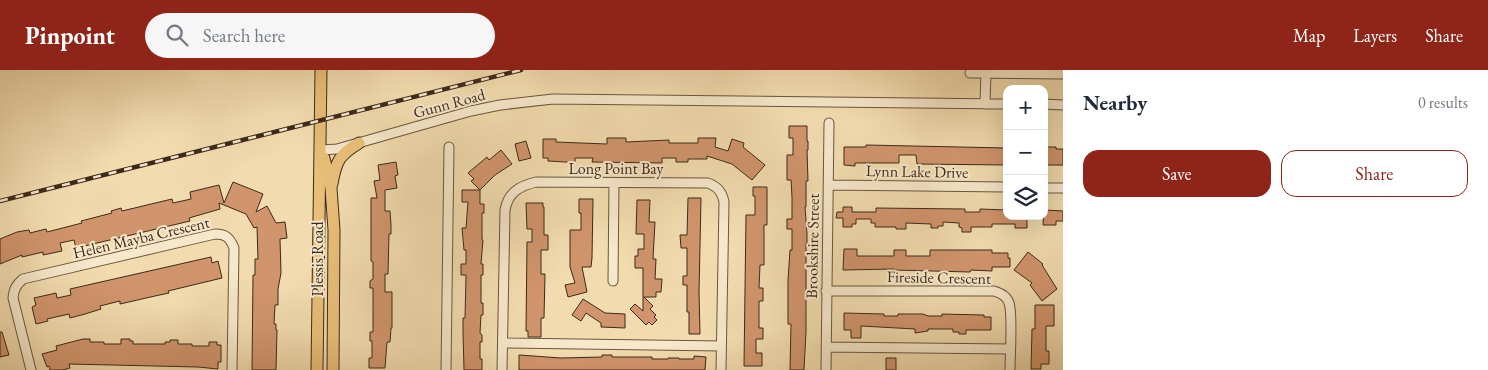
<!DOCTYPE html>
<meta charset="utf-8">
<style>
:root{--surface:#fff;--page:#f6f6f7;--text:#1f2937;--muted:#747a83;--line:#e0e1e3;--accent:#8f2418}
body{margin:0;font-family:"EB Garamond",serif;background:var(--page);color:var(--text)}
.controls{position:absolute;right:15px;top:15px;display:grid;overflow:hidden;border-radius:10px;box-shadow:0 5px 20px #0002}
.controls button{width:45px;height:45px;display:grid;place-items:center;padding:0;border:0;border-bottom:1px solid var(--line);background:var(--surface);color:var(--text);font:25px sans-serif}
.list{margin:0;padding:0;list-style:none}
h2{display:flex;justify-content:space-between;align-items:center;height:65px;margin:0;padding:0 20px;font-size:21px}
h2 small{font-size:16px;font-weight:400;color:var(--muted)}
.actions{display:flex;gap:10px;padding:15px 20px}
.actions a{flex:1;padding:11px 0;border:1px solid var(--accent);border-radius:15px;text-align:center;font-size:18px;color:var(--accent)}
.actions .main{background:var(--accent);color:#fff}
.icon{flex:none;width:28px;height:28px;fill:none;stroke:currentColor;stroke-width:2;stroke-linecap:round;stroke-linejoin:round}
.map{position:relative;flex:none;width:1063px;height:300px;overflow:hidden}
header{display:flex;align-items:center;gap:30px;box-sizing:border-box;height:70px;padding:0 25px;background:var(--accent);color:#fff}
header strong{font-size:24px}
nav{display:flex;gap:28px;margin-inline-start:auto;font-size:18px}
.search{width:350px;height:45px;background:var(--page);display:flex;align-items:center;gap:12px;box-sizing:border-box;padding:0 18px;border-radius:28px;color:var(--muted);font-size:19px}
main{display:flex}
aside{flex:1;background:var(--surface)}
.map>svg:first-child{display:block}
.building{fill:#d1956d;stroke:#3d291a}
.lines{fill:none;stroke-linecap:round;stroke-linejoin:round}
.minor-casing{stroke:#6a563f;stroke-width:11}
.major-casing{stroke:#3d291a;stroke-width:13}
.minor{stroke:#f7e8cb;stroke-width:9}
.major{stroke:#e9be78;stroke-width:11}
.rail-casing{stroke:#3d291a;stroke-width:4.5}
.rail{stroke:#f7e8cb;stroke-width:2.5;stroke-dasharray:8;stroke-linecap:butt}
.labels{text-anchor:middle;stroke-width:4;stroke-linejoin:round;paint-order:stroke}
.street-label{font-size:16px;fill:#3d291a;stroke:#f7e8cb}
</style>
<header>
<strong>Pinpoint</strong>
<div class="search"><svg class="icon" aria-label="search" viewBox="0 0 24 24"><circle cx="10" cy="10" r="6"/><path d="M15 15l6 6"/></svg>Search here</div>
<nav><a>Map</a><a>Layers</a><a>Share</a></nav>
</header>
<main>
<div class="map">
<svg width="1063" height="300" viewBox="0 0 1063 300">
<rect width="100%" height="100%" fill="#f2dcaf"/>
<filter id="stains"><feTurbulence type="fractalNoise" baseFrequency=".004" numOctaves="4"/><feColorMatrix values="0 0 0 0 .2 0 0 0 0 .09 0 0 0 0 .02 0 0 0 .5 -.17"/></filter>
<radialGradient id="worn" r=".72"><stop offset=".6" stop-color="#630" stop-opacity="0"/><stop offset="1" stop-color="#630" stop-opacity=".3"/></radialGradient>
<path class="building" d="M789,56H807V71H808V80H807L808,111H806V137H805L807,164V174H806V262L804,300H790L791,254H788V210L790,180H792V159H787V149H792V127L791,110H787V85H793V68H789Z
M607,68H626V72L669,70V73H698V68H716L715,77L728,81L732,69L744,73L743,77L765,95L752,110L732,94L707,86V89H688V92H676V88H662V93L592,92L593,88H575V92H565L548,91V88H543V69H556V72L607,74Z
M526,71L531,88L519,91L515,74Z
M866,75L1007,78V95L917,94L916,85H899V93H855V96L844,95V77H866Z
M1044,77H1056V79H1063V95H1045Z
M501,80L512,94L495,105L480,120V134H484V143H482V170H483L481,194H483V205H481V233H483V245H481L480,263L482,265V272H480V289H482V300H464L463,262V248H465L466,205H461V194H466V180H464L462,158H466L468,132H462V120H480L471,111L474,109L468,103L487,87L489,90Z
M396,92L398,105L395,106L397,118L385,120V141H390L391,155V164H389L388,204H385V222H392V258H391L390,272H387L385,298H369V288H372V271H370V262H373V218H370V211L373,209V192L371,191V128H377L374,111L380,110L378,95Z
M233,112L263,124L256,142L267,136L276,153L285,152L287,168L280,169L281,203L278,219V235H275L274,254H276V260H277L276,300H252L253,205H255V189H258L257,157L254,158L246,144L219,133L220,139L189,148L190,151L76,178L74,170L60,173L62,181L43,185V182L22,187V185L0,194V169L17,162L29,160L30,163L46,159L47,162L82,153L81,151L112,143L111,141L121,138L122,141L172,129L173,133L191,129L190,122L219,115L224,133Z
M753,117H767V155H764V195H760L759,218H763V231H759V258H763V269H756V283H762V296H744L746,145H755V126H753Z
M688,128H701L699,222L700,264H689V242H687V215H683V206H687V178H681L680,165H687Z
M579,129H593L592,188L591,197H582L587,222L568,227L565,215L575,213L570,197V160H581V143H579Z
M637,130H650L649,152H655L653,189H656L655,209H662L661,222H656V227H644L653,236L650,239L656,245L654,247L657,250L652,255L649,252L646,255L630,239L635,234L643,241V198H635V186H638V179H644V164H636Z
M526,133H543V137H544V165H548V180H541V204H545L544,248H541V267H528V261H526L527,172H532V159H527Z
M843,137H852V142H876V138L965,139V142H980V139L1007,140V146H1027V158H1015V154H992V157H971V162H962V158L959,157V153L943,152V156H938V158H931V154L906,153V159H896V157H875V153H871V149H856V154H852V157H843V148H836L837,142H843Z
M1044,140L1063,141V151H1056V155H1043Z
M844,179H857V186H894V180H906V186H930V180H992V183H1008V188H1010V197H992V201L971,200L970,202L894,200V199L843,200Z
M1028,182L1043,194L1042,195L1057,219L1042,231L1030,215L1032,213L1014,200Z
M211,187L212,193L218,191L222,208L168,221L169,223L155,226L120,234V231L100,236L101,239L85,244L70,248L69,244L47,249L48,251L36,254L32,237L36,235L34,228L56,223L57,228L71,225L70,219Z
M583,229L605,243L625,244V258L601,257V253L586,243L581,251L572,245Z
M1035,235H1054V256H1046V281H1049V294H1041V299H1031L1032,259H1035Z
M844,243L884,244V246H898V244H923L928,246H942V244L984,245V247H991V260H966V264H959V262H953V259H928V261L915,263V259L861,256V268H851V260H844Z
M0,262H2L9,285L0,287Z
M83,269H90V272H104V274H121V269H130V271H133V274H165V272H170V270H178V274H192V276H209V272H217V275H221V292H218V299L198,297L69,294L70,298L63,300H50L49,296L47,297L42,284L57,280L56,276Z
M519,285L561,288L602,287V285H612V287H652V289H668V288H679V289H694V286L706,287L705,300H519Z
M886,288H896V300H886Z"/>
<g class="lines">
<defs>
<path id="minor" d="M970,3L1063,4
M985,34L986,0
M1044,34L1063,35
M321,80L337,79L471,41L500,35L553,29L1007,34
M828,115L1007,117
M1044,118H1063
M613,211L614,113
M826,221H994C1001,223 1007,226 1009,233C1013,244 1010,286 1010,300
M503,273L721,276
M826,277L1010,279
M31,300L13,228C14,219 16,215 23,209L215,164C226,164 230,168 234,178L232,300
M446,300L449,77
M502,300L505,140C508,123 519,116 536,112L708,113C718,117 722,122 724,132L721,300
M826,300L829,53"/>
<path id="major" d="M324,88L331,118L334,160L333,300
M332,114C336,91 339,85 359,73
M317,300L321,0"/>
</defs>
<use href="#minor" class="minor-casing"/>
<use href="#major" class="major-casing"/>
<use href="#minor" class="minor"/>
<use href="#major" class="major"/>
<defs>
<path id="rail" d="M0,131L521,0"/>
</defs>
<use href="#rail" class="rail-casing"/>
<use href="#rail" class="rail"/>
</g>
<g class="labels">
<g class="street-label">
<text transform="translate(449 33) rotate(-15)" y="6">Gunn Road</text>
<text x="616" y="104">Long Point Bay</text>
<text transform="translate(917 101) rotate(1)" y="6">Lynn Lake Drive</text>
<text transform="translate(141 167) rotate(-13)" y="6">Helen Mayba Crescent</text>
<text transform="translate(812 176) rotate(-89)" y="6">Brookshire Street</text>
<text transform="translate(317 189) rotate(-90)" y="6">Plessis Road</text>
<text transform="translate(939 207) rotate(1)" y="6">Fireside Crescent</text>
</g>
</g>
<rect width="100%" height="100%" filter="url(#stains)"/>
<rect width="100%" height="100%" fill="url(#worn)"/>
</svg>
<div class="controls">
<button>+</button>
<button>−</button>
<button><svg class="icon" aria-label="layers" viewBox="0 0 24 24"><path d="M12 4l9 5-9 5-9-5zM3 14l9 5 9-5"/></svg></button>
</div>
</div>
<aside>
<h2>Nearby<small>0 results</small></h2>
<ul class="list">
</ul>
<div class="actions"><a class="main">Save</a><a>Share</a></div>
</aside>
</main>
